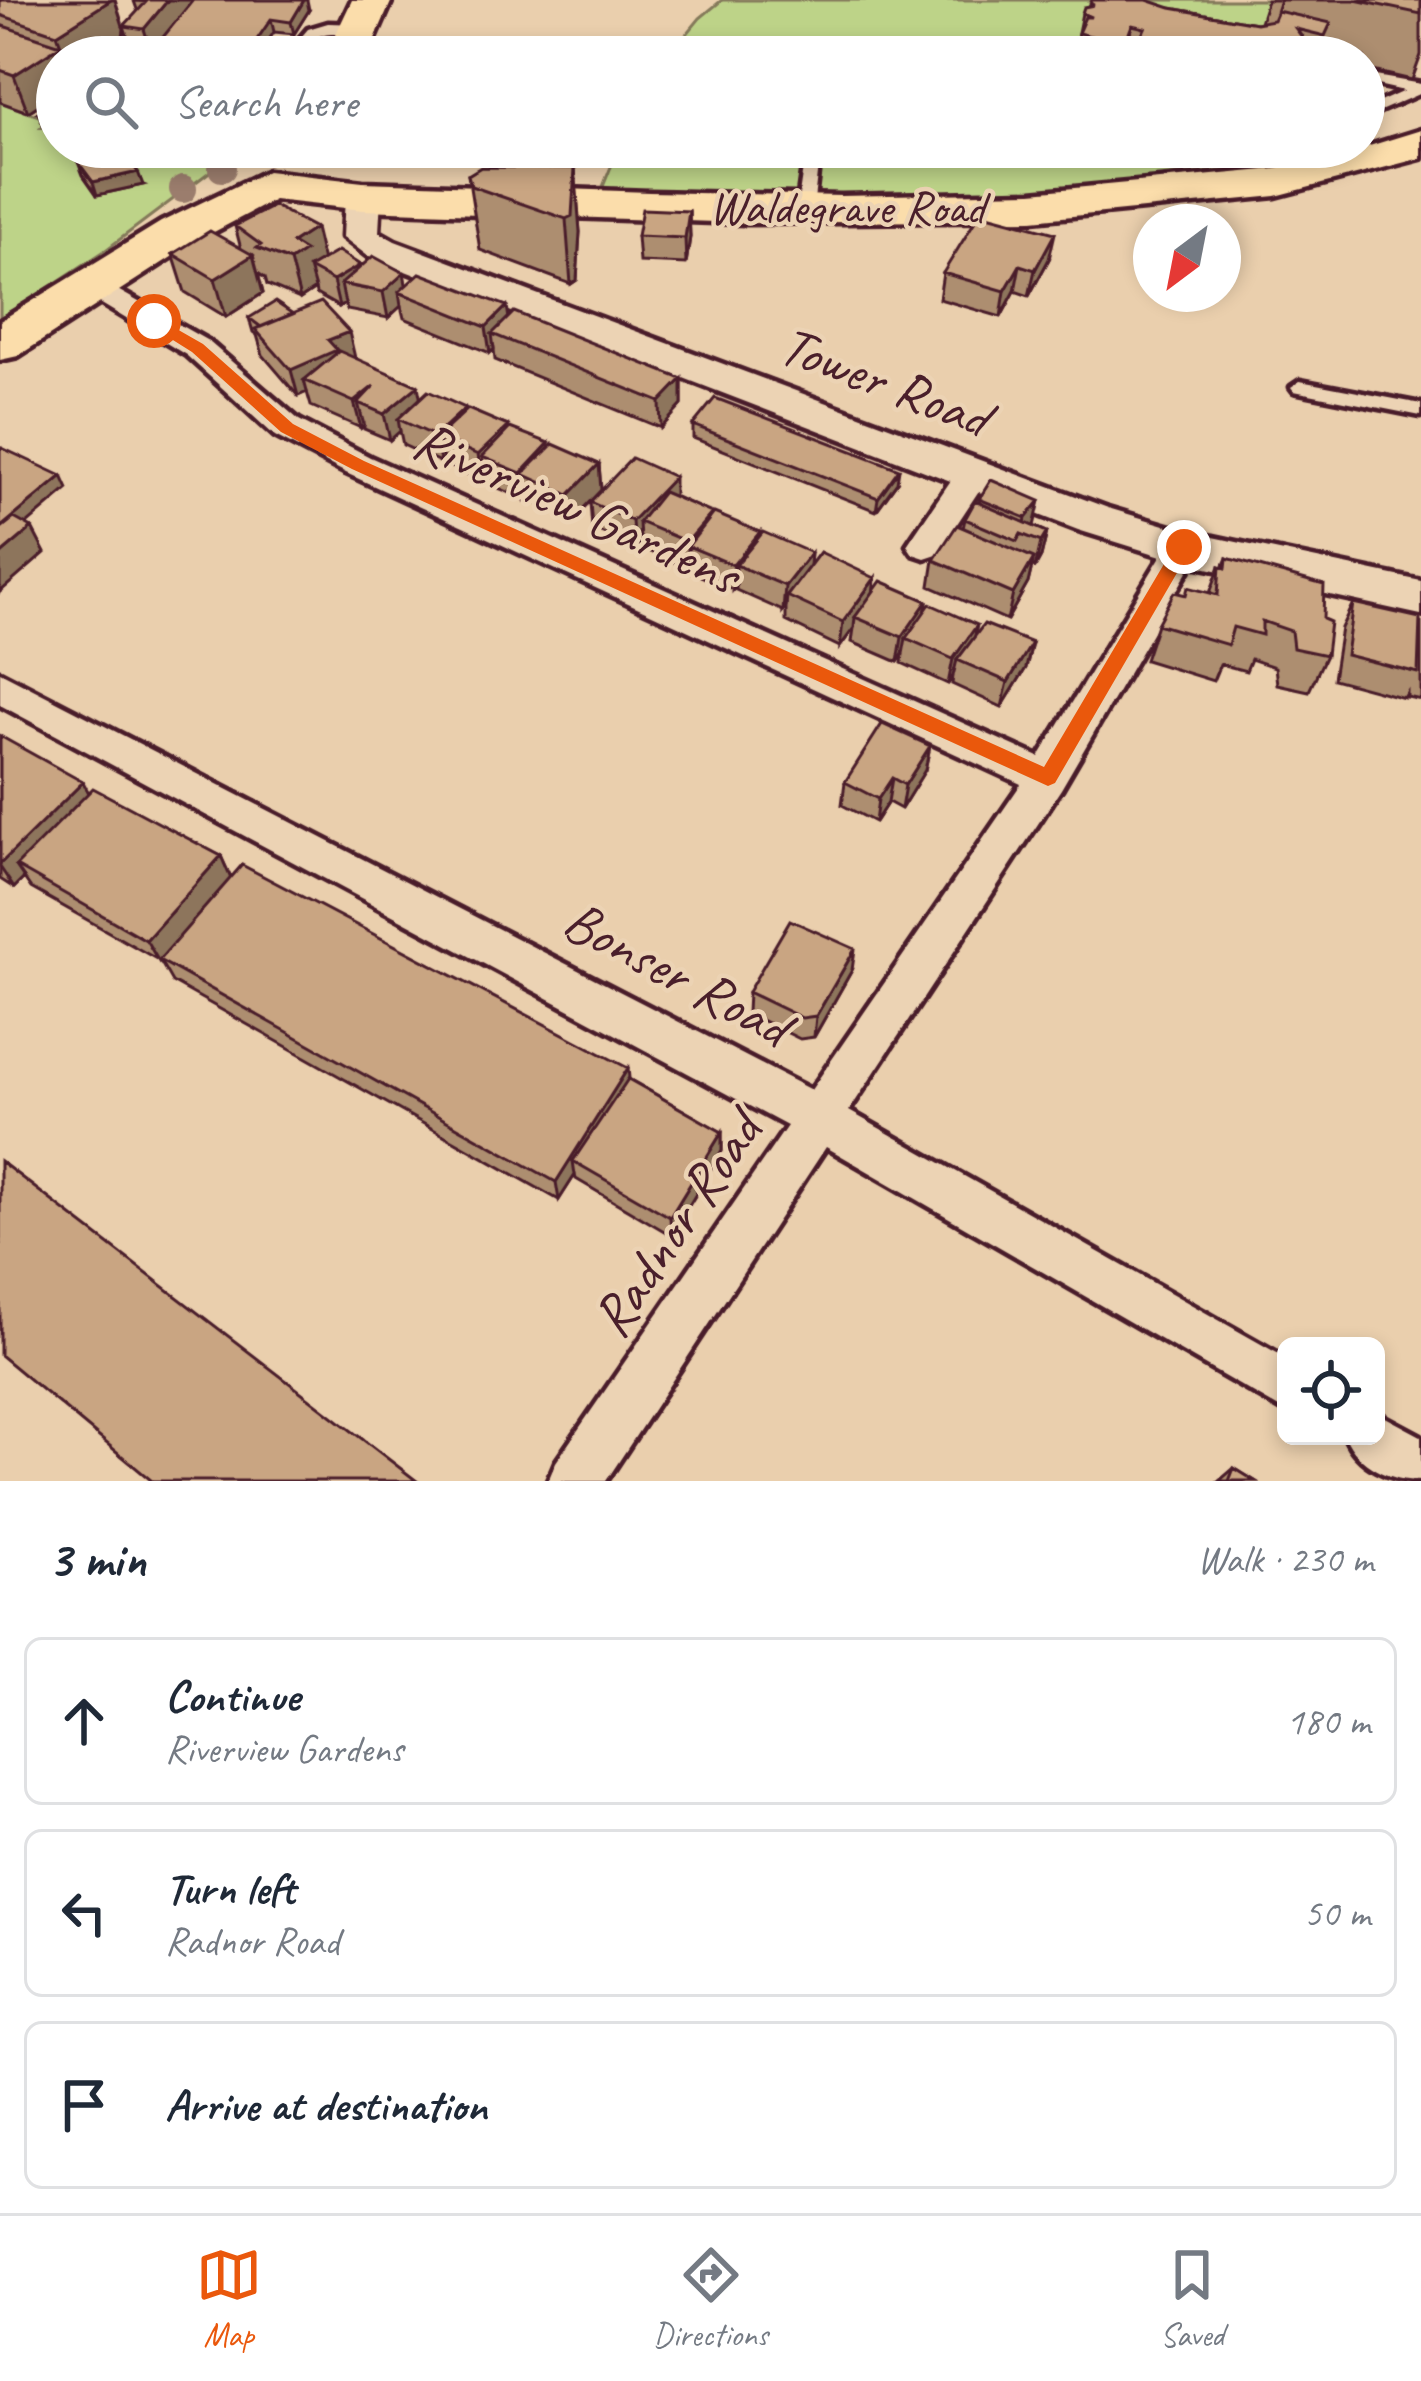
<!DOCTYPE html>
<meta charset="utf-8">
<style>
:root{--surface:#fff;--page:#f2f2f3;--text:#1f2937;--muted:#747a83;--line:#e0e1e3;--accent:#ea580c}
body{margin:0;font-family:Caveat,sans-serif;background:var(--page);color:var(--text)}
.controls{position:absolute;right:36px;bottom:36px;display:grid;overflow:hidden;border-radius:18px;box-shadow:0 6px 18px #0003}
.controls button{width:108px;height:108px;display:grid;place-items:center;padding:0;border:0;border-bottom:3px solid var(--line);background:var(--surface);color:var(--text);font:60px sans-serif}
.compass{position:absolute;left:1133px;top:204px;width:108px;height:108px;border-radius:50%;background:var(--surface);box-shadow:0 6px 18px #0003;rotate:212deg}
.stop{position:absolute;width:36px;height:36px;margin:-27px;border:9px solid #ea580c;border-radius:50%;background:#fff}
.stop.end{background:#ea580c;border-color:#fff;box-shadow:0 3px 12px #0008}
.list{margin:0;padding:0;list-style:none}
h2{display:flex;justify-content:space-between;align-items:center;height:156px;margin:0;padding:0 48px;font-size:51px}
h2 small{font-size:39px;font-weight:400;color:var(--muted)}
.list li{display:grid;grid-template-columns:78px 1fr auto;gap:36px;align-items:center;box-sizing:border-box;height:168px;margin:0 24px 24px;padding:0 24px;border:3px solid var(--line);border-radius:18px}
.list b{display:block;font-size:45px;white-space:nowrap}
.list p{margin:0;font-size:39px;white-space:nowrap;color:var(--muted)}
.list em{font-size:39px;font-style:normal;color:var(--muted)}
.icon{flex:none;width:66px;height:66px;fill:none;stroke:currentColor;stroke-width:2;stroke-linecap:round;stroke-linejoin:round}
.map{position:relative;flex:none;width:1421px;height:1481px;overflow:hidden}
.search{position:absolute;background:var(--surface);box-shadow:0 6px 18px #0003;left:36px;right:36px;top:36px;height:132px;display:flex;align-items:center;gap:30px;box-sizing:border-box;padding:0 42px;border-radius:66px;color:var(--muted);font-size:45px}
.sheet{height:732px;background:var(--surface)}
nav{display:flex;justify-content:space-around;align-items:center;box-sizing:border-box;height:168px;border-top:3px solid var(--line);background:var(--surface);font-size:33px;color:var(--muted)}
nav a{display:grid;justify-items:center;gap:6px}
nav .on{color:var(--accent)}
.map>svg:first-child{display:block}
.green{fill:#bdd388;stroke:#84795a;stroke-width:3}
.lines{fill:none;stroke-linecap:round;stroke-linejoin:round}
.service-casing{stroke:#4a1f2b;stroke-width:9}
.minor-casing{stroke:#4a1f2b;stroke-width:9}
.tertiary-casing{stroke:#4a1f2b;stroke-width:9}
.primary-casing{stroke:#4a1f2b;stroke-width:9}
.service{fill:#ecd3b4;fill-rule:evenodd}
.minor{fill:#ecd3b4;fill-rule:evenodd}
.tertiary{fill:#ecd3b4;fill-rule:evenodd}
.primary{fill:#fbddab;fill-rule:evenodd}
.tree{fill:#9b7d6d}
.wall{fill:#ad8e70;stroke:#4a1f2b;stroke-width:3}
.shaded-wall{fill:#8d745b;stroke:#4a1f2b;stroke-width:3}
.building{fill:#c9a582;stroke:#4a1f2b;stroke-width:3}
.route{fill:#ea580c}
.labels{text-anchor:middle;stroke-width:9;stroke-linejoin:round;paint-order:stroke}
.far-street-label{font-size:48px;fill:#4a1f2b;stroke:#ecd3b4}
.street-label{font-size:57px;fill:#4a1f2b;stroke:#ecd3b4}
</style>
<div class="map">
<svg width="1421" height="1481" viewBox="0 0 1421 1481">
<rect width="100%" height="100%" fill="#eacfad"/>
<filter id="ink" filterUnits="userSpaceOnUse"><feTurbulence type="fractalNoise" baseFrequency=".00833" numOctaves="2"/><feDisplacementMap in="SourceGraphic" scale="24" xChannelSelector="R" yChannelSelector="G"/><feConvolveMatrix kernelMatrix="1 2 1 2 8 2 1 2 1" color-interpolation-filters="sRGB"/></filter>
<g filter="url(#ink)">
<path class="green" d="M722,0H1295L1259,28L1076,57H668L700,18Z
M0,102L50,120L41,127L57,130V147H236V152L103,252L0,319Z
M619,147H1250L1244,169C1038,217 812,192 602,189Z"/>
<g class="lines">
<defs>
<path id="service" d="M328,23L361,24L368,28C337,42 324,18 298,57H284L308,29Z
M1364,74L1421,84V93L1364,118V109L1404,91L1364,82Z
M806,147H820L813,209L805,214L797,209Z
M1300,381L1421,404V416L1294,391L1291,387Z"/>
<path id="minor" d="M91,275L208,341L299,420L370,457L1039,757L1172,538L1184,534L1196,538L1202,547L1061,789L849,1111L1286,1358V1412L826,1147L606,1481H548L556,1462L787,1126L0,705V672L811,1090L1021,784L346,473L275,436L186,355L80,291L76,284Z
M972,463L984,467L989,475L984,483L937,554L925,558L913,554L907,545L913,536L960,467Z
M1376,1412L1421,1436V1481C1390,1481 1357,1466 1345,1436H1376Z"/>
<path id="tertiary" d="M363,185L375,189L381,196L379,232L395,241L1108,508L1185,531L1421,581V615L1184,563L1078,530L369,257L343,237L345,196L351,189Z"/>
<path id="primary" d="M352,0H392L367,57H325Z
M1421,130V158L1276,196L1032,220L745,223L363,210L274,200L195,242L18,356L0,360V321L161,222L267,171L363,182L649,192L841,196L1032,192L1276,169L1337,156Z"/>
</defs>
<use href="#service" class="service-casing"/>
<use href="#minor" class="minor-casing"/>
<use href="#tertiary" class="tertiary-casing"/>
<use href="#primary" class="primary-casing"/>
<use href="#service" class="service"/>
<use href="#minor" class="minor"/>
<use href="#tertiary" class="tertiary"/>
<use href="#primary" class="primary"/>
</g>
<g class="tree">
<circle cx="222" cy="168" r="14"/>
<circle cx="183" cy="189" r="14"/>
</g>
<path class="wall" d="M0,0L124,29L123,37L92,57H57V93L28,112L0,102Z
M1267,0H1280L1276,12L1280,0H1421V55L1412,80L1364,69V57H1073L1082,13L1090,6L1171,8L1256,23L1260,22Z
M134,1L309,10L294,34L274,32L257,57H134L124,26L138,12Z
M696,48L813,57H696Z
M57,100V126L43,125L38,112Z
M78,162L143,185L97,195L83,175Z
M575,168L580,232L577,280L571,284L480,250L468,175Z
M689,211L690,237L686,264L639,262L637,236Z
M235,226L323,260L404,273L406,286L509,317L682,379V405L661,428L495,360L494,349L490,353L404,318L401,306L388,318L347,310L345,304L339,307L316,294L315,289L300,299L267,285L265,278L258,273L263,293L226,317L185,292L173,254L241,249Z
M1049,259L1029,296L1015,291L1001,317L939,299L943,273Z
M249,318L355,358L421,398L465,408L466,411L508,426L509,429L549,448L599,464L601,490L572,520L527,499L526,497L525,499L486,483L485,478L482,481L443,463V460L440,462L403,445L400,431L390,440L364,429V425L361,428L311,406L307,392L298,396L263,355L257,335L253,332Z
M693,425L897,482L876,511L693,438Z
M991,480L1034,526L1047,532L1041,557L1035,568L1032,566L1028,583L1007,620L930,586L934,560L963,528L965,519L979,502Z
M674,496L760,537L811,553L810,565L875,578L874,591L927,601L926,610L975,635L1032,643L1026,668L1002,707L952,684L953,676L948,684L902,663L903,654L898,662L852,642L854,628L840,647L786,621V607L783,611L736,590V586L733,590L689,571V566L687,568L640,547V540L634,547L592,528L590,502Z
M1227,558L1323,619L1326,655L1309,691L1277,684L1275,667L1251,659L1246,671L1220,664L1213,681L1145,660L1157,624L1185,594L1210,593L1220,566L1223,567Z
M1353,603L1420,624L1421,622V700L1407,697V693L1404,698L1333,679L1341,628Z
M0,736L88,792L221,856L231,878L629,1079L722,1132V1151L671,1235L576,1179L575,1175L559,1200L172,982L160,961L31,888L24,878L14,888L0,879Z
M930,746L925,770L901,809L888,802L875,822L842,805L845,782Z
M852,970L814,1037L800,1039L747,1013L748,992Z
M1234,1468L1255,1481H1219Z"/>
<path class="shaded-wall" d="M111,0H115L124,29L123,37L92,57H65L57,34Z
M168,0H207L153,57L144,29Z
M304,0H307L309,10L294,34L291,22Z
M271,19L274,32L257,57H245Z
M1132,25L1125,57H1122L1125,44Z
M1302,37L1295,57H1265L1268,49Z
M1171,39L1167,57H1156L1159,45Z
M61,45L65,57H57V93L28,112L14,75Z
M575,168L580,232L577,280L571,284L566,219Z
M138,172L143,185L97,195L93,182Z
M689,211L690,237L686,264L685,238Z
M315,228L324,266L309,268L315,289L300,299L290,261L292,243Z
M1055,233L1049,259L1029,296L1035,270Z
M253,255L263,293L226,317L215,279Z
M360,265L365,289L341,284L345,304L339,307L333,281Z
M1020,265L1015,291L1001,317L1005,291Z
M404,273L408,296L399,292L401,306L388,318L383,292Z
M507,306L511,332L492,334L494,349L490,353L486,327Z
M349,332L355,358L304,380L307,392L298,396L291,370L328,340Z
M682,379V405L661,428L660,402Z
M374,386L358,403L364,425L361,428L354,402Z
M418,386L423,412L398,419L400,431L390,440L384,414Z
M465,408L470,434L438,437L443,460L440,462L435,436Z
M508,426L512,452L482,457L485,478L482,481L478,455Z
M549,443L551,469L523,474L526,497L525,499L521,473Z
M599,464L601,490L572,520L569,495Z
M899,469L897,482L876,511L878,498Z
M62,476L68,489L0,547V528Z
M674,477V503L639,522L640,540L634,547L632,521Z
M1040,501L1034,526L1023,534L1026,518Z
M712,513L701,551L688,546L689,566L687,568V542Z
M32,528L45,553L0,592V555Z
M760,532L759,558L736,565V586L733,590V565Z
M1047,532L1041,557L1035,568L1041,542Z
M811,553L809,578L787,596L786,607L783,611L785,586Z
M1034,558L1028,583L1007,620L1013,594Z
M875,578L872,603L855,617L854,628L840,647L843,622Z
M927,601L923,626L906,638L903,654L898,662L902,637Z
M977,625L972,650L957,660L953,676L948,684L953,659Z
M1032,643L1026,668L1002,707L1008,682Z
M930,746L925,770L901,809L905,785Z
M892,778L888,802L875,822L878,799Z
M83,782L96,806L16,866L24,878L14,888L0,867V864Z
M221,856L231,879L159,962L146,940Z
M855,949L852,970L814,1037L816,1016Z
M628,1068L630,1088L573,1161L575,1175L559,1200L556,1182Z
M722,1132V1151L671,1235L670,1217Z"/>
<path class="building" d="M0,0H111L57,34L0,15Z
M135,0H168L144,29L124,26L146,2Z
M193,0H304L291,22L271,19L245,57H147Z
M1092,0H1147L1171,8L1256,23L1273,20L1277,11L1331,23L1325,36L1296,29L1302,37L1293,45L1268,49L1252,40L1248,53H1236L1171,39L1159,45L1148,42L1141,37L1145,28L1132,25L1125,44L1078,33L1085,17H1091L1082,13L1084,7L1094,5L1090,4Z
M1355,0H1421V14Z
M0,25L61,45L14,75L0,70Z
M701,37L806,51L813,57H773L696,48Z
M57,100V113L38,112Z
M120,148L138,172L93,182L78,162Z
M481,167L575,168L572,216L566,219L471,186L468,175Z
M274,206L315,228L292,243L305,251L290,261L257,248L261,245L235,226Z
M642,209L689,211L685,238L637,236Z
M980,213L1055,233L1035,270L1020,265L1005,291L943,273Z
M210,231L253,255L215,279L173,254Z
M338,251L360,265L333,281L309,268Z
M373,256L404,273L383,292L341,284Z
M420,273L507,306L486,327L399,292Z
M275,302L293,314L261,327L249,318Z
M321,302L349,332L328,340L337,350L291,370L255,329Z
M514,312L682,379L660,402L492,334Z
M339,351L418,386L384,414L358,403L374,386L354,402L304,380Z
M428,391L465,408L435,436L398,419Z
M715,398L899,469L878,498L693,425Z
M468,409L508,426L478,455L438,437Z
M510,428L549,443L521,473L482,457Z
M553,444L599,464L569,495L523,474Z
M0,447L62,476L0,528Z
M632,458L674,477L632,521L590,502Z
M991,480L1040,501L1026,518L979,499Z
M663,492L712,513L687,542L639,522Z
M975,501L1047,532L1041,542L1021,534L1017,541L965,519Z
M714,513L760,532L733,565L688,546Z
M14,518L32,528L0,555V529Z
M957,525L1034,558L1013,594L934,560Z
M763,532L811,553L785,586L736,565Z
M820,552L875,578L843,622L787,596Z
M1227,558L1324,585L1323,619L1330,622L1326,655L1293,648L1291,631L1262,621V635L1233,627L1228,645L1157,624L1174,592L1186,595L1188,587L1218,595L1220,566L1226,568Z
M881,581L927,601L902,637L855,617Z
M1353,603L1420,618L1418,673L1346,655Z
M930,604L977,625L953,659L906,638Z
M984,624L1032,643L1008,682L957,660Z
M882,724L930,746L905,785L892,778L878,799L845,782Z
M0,736L83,782L0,864Z
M93,788L221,856L146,940L16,866Z
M242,865L628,1068L556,1182L159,960Z
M790,920L855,949L816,1016L802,1018L748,992Z
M628,1079L722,1132L670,1217L573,1161Z
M0,1161L417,1481H152L0,1355Z
M1234,1468L1255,1481H1229Z"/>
</g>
<path class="route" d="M154,316L203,344L293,424L364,461L1044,767L1177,542L1192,547L1055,783L1048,786L352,469L281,432L192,352L149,325V318Z"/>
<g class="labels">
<g class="far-street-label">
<text x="847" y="223">Waldegrave Road</text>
</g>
<g class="street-label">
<text transform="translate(885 380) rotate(21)" y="20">Tower Road</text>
<text transform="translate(577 506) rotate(24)" y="20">Riverview Gardens</text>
<text transform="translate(677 972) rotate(28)" y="20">Bonser Road</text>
<text transform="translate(675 1224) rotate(-56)" y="20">Radnor Road</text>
</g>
</g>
</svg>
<div class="controls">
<button><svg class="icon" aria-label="locate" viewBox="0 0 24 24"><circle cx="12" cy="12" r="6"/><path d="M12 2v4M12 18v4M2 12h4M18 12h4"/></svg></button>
</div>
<svg class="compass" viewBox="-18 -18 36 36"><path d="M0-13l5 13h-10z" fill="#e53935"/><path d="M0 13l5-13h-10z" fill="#747a83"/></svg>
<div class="stop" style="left:154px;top:321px"></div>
<div class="stop end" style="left:1184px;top:547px"></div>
<div class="search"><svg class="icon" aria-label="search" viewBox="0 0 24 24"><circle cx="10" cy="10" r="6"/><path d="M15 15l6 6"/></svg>Search here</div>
</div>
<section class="sheet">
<h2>3 min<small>Walk · 230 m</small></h2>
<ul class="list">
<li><svg class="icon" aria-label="ahead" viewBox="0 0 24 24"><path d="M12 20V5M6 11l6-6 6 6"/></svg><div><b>Continue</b><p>Riverview Gardens</p></div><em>180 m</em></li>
<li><svg class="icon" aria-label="left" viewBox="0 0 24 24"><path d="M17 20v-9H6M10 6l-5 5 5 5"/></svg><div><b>Turn left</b><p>Radnor Road</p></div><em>50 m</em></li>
<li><svg class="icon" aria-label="arrive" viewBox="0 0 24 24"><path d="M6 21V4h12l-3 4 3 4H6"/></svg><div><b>Arrive at destination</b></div></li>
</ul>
</section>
<nav>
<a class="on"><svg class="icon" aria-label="map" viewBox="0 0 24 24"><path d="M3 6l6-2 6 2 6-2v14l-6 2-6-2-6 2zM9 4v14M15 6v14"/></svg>Map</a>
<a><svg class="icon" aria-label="directions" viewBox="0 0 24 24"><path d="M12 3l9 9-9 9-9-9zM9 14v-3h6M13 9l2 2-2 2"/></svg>Directions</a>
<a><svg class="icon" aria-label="saved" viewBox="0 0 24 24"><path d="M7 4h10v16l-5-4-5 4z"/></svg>Saved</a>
</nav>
